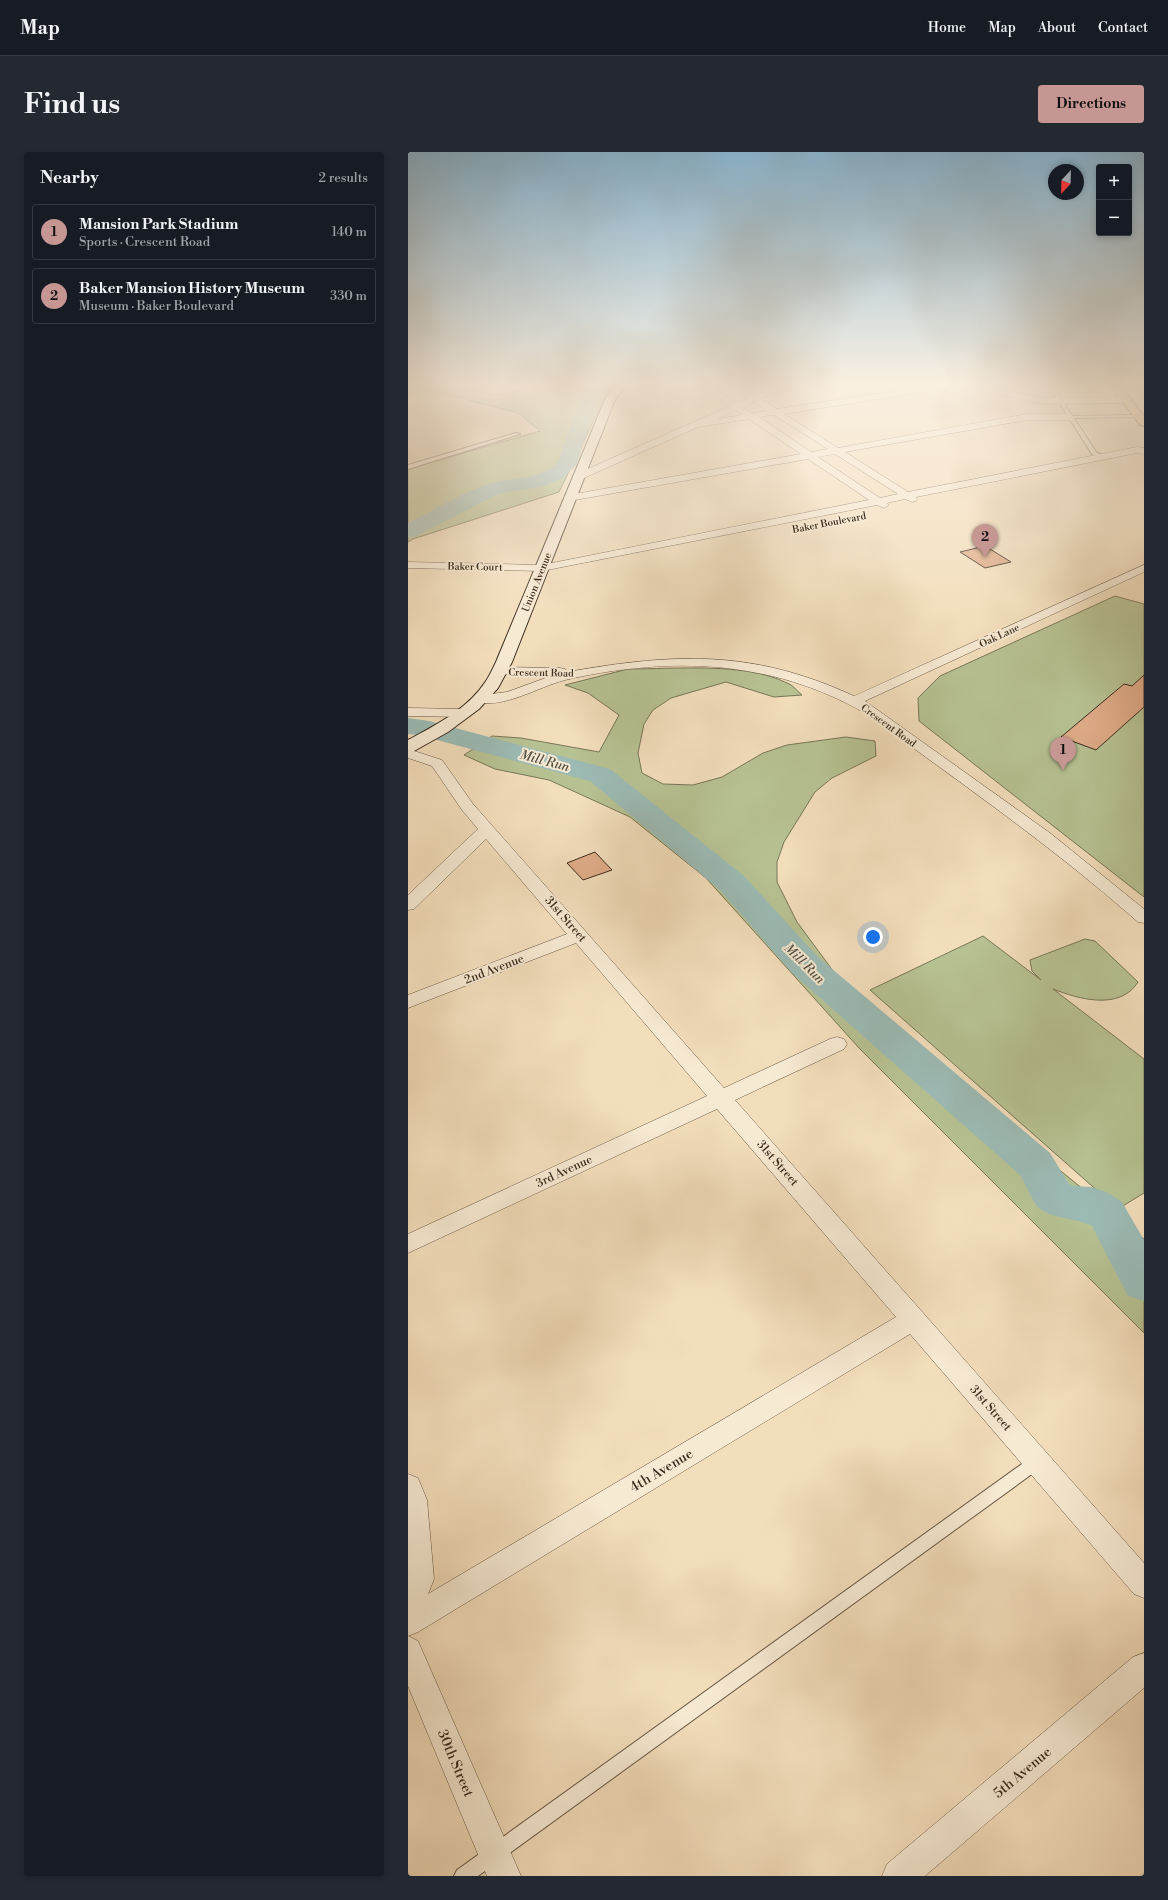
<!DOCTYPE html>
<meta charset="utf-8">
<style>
:root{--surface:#171b24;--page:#242831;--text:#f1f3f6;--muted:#9ea1a6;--line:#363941;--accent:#c59692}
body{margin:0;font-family:"Libre Bodoni",serif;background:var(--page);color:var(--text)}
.controls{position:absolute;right:12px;top:12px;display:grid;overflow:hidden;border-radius:4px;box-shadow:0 2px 6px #0003}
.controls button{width:36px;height:36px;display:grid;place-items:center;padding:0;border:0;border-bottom:1px solid var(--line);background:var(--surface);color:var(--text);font:20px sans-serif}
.compass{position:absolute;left:640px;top:12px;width:36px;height:36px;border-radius:50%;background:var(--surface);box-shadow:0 2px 6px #0003;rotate:202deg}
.you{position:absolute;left:465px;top:785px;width:14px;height:14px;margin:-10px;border:3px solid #fff;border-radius:50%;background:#1a73e8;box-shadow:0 0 0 6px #1a73e833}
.badge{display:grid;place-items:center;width:26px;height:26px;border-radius:50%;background:var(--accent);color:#111;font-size:13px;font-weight:700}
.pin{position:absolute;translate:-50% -33px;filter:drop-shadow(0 1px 2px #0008)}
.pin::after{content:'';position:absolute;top:21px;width:14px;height:12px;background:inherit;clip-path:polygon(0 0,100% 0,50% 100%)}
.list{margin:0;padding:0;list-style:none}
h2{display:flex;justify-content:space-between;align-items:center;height:52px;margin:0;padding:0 16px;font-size:17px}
h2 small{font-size:13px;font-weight:400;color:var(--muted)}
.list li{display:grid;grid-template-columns:26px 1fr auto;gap:12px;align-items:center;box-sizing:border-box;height:56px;margin:0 8px 8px;padding:0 8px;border:1px solid var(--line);border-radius:4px}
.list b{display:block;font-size:15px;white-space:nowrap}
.list p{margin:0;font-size:13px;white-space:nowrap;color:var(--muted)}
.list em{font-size:13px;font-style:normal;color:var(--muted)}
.map{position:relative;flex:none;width:736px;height:1724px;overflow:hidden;border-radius:4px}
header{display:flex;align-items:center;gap:24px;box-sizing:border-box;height:56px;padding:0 20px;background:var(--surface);border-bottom:1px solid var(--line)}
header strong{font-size:19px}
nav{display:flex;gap:22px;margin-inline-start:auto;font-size:14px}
.intro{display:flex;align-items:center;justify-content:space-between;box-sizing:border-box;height:96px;padding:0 24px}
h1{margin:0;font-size:28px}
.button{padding:10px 18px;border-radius:4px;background:var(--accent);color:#111;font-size:14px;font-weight:700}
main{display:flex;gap:24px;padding:0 24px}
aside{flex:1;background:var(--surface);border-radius:4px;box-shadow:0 2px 6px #0003}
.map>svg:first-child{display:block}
.green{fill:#b7c293;stroke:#787758}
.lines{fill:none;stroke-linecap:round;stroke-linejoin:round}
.river{fill:#9cbbb5;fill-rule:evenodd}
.building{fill:#e0ac89;stroke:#3a2c1e}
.service-casing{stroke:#685846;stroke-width:2}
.minor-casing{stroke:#685846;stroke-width:1}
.secondary-casing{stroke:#3a2c1e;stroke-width:2}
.primary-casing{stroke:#3a2c1e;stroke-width:2}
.service{fill:#f7ead3;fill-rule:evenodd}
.minor{fill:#f7ead3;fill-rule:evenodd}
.secondary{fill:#f7ead3;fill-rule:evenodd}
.primary{fill:#eabf7e;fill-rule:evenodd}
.labels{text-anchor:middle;stroke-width:4;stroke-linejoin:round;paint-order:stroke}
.far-street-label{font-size:10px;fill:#3a2c1e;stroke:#f7ead3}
.street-label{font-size:12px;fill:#3a2c1e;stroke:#f7ead3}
.water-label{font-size:13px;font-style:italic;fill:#525044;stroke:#f7ead3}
.near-street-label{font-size:14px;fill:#3a2c1e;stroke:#f7ead3}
</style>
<header>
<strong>Map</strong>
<nav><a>Home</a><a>Map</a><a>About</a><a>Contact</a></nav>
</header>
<div class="intro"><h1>Find us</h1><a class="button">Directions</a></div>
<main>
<aside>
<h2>Nearby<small>2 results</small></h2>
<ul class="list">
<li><span class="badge">1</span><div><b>Mansion Park Stadium</b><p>Sports · Crescent Road</p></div><em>140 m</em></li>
<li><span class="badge">2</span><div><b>Baker Mansion History Museum</b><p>Museum · Baker Boulevard</p></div><em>330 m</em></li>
</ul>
</aside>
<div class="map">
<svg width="736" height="1724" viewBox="0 0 736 1724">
<rect width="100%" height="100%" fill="#f3debc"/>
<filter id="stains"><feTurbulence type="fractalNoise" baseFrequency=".005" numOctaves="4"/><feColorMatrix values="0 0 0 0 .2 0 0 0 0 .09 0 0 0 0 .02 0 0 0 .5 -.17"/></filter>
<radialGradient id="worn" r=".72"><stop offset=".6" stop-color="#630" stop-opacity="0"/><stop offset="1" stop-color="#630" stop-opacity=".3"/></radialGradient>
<path class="green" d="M0,233H39L88,243L135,233H203L151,340L5,387L0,390V317L132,279L110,261L14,236L0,237Z
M707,444L736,452V745L511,569L510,546L532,524Z
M220,517C267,517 337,510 379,531C385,533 389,539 394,543L366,545L318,530L263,546L245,558L236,572L230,601L234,621L255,632L285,633L314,625L355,601L379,593L438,585L467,589L468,604L424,626L407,640L376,690L369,710V730L389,770L434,831L599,975L736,1087V1181L451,896L298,726L222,665L141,628L87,617L56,603L84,584L113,586L191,600L211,563L180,541L157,533Z
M575,784L633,828L624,819L622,808L677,787L687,789L730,830C712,859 670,847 645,837L736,907V1041L710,1057L462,838Z"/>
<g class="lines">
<path class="river" d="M177,233H193L169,312L155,326L137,334L90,342L8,384L0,385V371C25,359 52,342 78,333C106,323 125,332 150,310Z
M0,566L21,569L202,617L336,724L410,805L642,1001L661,1032L666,1034L683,1035L698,1040L714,1050L736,1088V1149L720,1144L684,1074C670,1066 643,1067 631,1056C625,1051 617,1031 612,1023L384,821L312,738L182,629L10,583L0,582Z"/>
</g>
<path class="building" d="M577,394L603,410L577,416L552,400Z
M736,523V555L688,598L653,585L716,532L724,534Z
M187,700L204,718L175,728L159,711Z"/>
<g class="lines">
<defs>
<path id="service" d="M62,233H99L73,236Z
M640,233H644L664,264L730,263L732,264L730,265L666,266L688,300L698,305L695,307L684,302Z
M0,240H3V241L0,242Z
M108,281L112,282L0,317V313Z
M630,1302L635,1304L637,1309L635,1314L70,1724H46L49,1718L625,1304Z"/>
<path id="minor" d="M292,233H301L329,251L340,246L321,233H330L347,243L371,233H382L381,235L353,247L369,257L525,233H544L540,236L376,262L430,296L619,262H662L667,265L662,268H619L437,300L500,340L729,295L736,296V302L729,301L508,345L509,347L508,349L504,350L497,347L479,351L481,353L476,356L469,353L134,419L0,416V410L134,413L461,348L400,307L161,349L157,348L156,346L157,344L161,343L393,302L341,267L290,275L176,326H168L167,324L168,322L322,254ZM346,250L359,259L344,261L335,255ZM328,258L334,263L310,267ZM366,263L420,297L403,300L351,265ZM427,302L490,342L472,346L410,305Z
M554,233H569L635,246L719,245L723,248L719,251L635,252L558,236Z
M736,413V420L457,549L642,681L736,757V771L730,770C644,694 550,629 457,561C362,507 262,504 157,528C130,535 96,557 67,550L65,547L67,544L99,540L143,524L86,522L84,519L86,516L91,515L152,516L157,517L159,520C267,501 344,497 446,544Z
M0,556L56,557L61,558L63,561L61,564L56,565L0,564Z
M0,597L34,608L65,652L316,936L422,887L429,885L436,887L439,892L436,897L327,948L736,1411V1446L726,1442L502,1182L10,1480L0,1484L10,1489L113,1724H79L0,1534V1322L10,1326L19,1348L26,1427L20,1442L488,1165L309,957L0,1101V1082L299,944L168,791L0,856V843L159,782L78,687L6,757L0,758V743L70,677L54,658L24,614L0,606Z
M736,1501V1536L517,1724H474L479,1712L725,1505Z"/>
<path id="secondary" d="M211,233H222L210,243L206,250L104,510L90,536L71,557L40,580L6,599L0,600V588C28,573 60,557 78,529C82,523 85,516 88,510L196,250L202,239Z"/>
<path id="primary" d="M702,233H712L736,264V274L732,273Z"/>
</defs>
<use href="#service" class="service-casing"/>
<use href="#minor" class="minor-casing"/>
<use href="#secondary" class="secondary-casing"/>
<use href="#primary" class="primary-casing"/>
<use href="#service" class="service"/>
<use href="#minor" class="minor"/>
<use href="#secondary" class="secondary"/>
<use href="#primary" class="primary"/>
</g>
<linearGradient id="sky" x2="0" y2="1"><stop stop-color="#89b7d4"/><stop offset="0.49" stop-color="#faf0e1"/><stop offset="1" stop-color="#faf0e1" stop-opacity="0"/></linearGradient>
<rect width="736" height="474" fill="url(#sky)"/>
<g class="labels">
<g class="far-street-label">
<text transform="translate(421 370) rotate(-11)" y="4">Baker Boulevard</text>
<text transform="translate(67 414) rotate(1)" y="4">Baker Court</text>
<text transform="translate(128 430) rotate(-68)" y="4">Union Avenue</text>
<text transform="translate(591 483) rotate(-25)" y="4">Oak Lane</text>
<text transform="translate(133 520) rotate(1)" y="4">Crescent Road</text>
<text transform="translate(481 573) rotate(36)" y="4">Crescent Road</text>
</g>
<g class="street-label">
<text transform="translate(158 767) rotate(49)" y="4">31st Street</text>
<text transform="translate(86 817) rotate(-21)" y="4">2nd Avenue</text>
<text transform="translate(370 1011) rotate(49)" y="4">31st Street</text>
<text transform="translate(156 1019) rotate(-25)" y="4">3rd Avenue</text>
<text transform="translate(583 1256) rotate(49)" y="4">31st Street</text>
</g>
<g class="water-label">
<text transform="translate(137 608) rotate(15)" y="5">Mill Run</text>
<text transform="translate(397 811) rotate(45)" y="5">Mill Run</text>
</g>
<g class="near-street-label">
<text transform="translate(253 1318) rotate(-31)" y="5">4th Avenue</text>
<text transform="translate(48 1611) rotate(67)" y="5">30th Street</text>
<text transform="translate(614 1620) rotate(-40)" y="5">5th Avenue</text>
</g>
</g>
<rect width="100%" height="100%" filter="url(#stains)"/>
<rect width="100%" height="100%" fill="url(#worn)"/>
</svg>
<div class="controls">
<button>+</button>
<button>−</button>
</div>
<svg class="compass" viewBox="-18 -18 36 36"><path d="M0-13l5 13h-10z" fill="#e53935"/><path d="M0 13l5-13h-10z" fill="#9ea1a6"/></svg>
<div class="you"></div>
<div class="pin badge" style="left:655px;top:618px">1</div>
<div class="pin badge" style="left:577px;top:405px">2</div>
</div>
</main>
